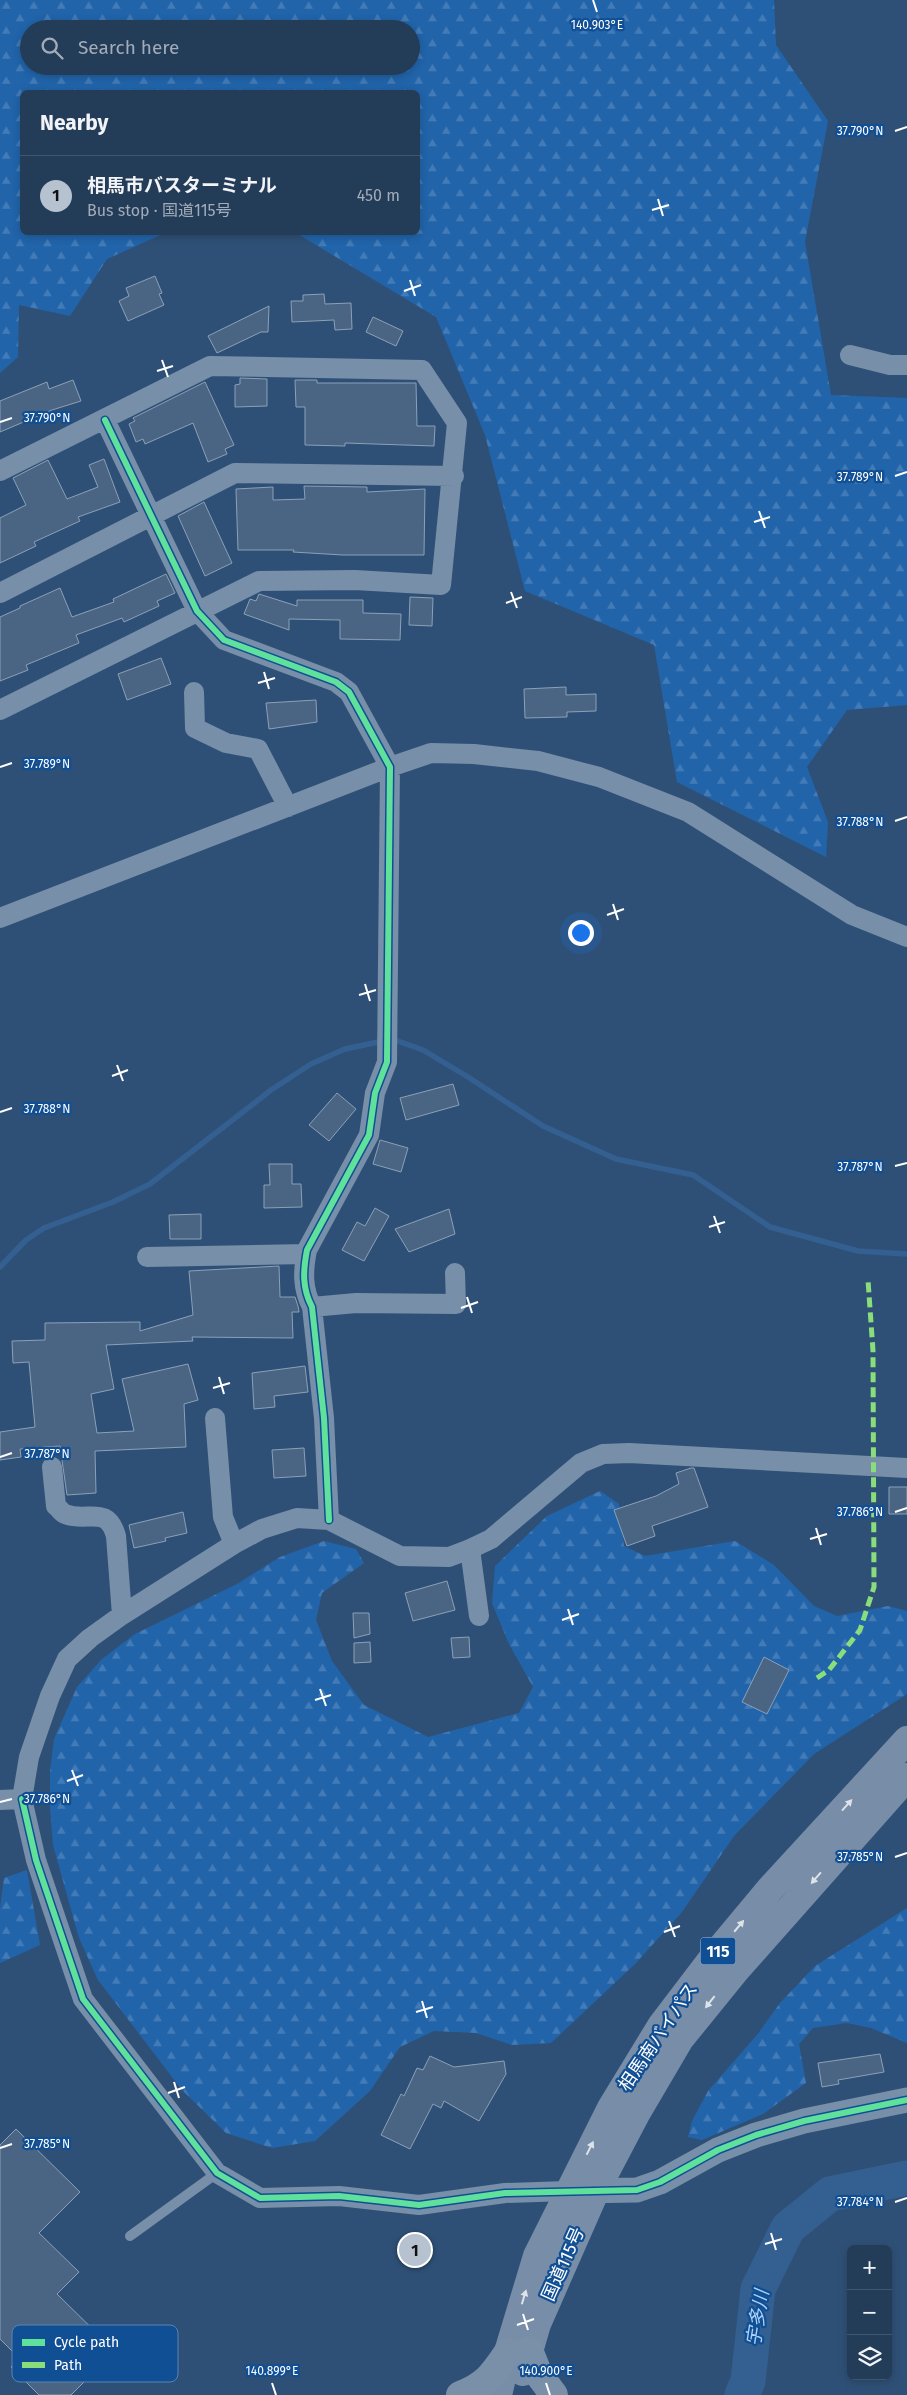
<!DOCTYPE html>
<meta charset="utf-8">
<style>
:root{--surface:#233c58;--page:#2f4761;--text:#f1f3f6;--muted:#a3adba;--line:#40566e;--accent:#b6c2cf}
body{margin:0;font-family:"Fira Sans","Noto Sans JP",sans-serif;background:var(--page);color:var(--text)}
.controls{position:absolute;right:15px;bottom:15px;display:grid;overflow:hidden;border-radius:8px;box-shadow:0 2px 8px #0003}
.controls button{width:45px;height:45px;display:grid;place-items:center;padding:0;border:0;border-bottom:1px solid var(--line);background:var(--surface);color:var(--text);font:25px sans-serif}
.you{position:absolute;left:580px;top:932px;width:18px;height:18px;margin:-12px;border:4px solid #fff;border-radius:50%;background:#1a73e8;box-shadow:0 0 0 8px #1a73e833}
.badge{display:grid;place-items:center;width:32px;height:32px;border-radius:50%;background:var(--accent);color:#111;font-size:16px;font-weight:700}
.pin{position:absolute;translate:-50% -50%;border:2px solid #fff;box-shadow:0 1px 5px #0006}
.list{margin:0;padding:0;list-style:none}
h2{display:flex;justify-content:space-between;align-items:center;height:65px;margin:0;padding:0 20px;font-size:21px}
h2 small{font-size:16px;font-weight:400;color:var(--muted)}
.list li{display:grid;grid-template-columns:32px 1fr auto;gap:15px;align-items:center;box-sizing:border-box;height:80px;padding:0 20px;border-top:1px solid var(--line)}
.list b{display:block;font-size:19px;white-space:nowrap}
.list p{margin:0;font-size:16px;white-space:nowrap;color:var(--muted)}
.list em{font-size:16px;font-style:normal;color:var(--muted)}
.icon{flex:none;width:28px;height:28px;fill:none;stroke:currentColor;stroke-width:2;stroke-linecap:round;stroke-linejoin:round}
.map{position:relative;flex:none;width:907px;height:2395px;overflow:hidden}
.search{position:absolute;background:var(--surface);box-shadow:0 2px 8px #0003;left:20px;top:20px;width:400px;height:55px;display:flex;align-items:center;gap:12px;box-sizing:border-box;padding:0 18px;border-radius:28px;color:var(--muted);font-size:19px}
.panel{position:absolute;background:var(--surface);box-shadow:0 2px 8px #0003;left:20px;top:90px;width:400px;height:145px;border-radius:8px}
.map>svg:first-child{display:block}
.forest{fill:url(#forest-firs);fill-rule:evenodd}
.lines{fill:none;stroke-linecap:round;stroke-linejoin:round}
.stream{stroke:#346091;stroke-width:5.5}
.river{stroke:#346091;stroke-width:35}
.building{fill:#4a6584;stroke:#8ca0b7}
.service{stroke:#778fa9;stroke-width:10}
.minor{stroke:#778fa9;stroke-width:20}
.tertiary{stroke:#778fa9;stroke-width:25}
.trunk{stroke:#788ea8;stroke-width:28}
.motorway{stroke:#7a90a9;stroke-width:28}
.quiet{stroke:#8add7b;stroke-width:5;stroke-dasharray:10 5;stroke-linecap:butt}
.cycleway-casing{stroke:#114f94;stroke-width:9}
.cycleway{stroke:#60e19b;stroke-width:6}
.oneway{fill:#dde3e9}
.ticks{fill:none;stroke:#fff;stroke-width:2}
.labels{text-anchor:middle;stroke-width:4.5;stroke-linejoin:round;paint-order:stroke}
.shield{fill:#114f94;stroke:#b8cadf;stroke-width:1}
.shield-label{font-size:16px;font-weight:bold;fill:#fff}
.street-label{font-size:18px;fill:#fff;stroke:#114f94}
.water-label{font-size:19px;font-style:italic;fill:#abd2fa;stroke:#114f94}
.key{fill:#114f94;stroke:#5884b4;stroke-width:1}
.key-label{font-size:14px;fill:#fff}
.ticks-label{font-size:12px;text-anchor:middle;fill:#fff;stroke:#114f94;stroke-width:4.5;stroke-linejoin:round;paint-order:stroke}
</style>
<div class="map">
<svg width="907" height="2395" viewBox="0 0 907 2395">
<defs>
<pattern id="forest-firs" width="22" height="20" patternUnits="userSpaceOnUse" patternTransform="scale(1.25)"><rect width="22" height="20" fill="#2164aa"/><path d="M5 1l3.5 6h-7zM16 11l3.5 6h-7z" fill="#427bb7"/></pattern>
</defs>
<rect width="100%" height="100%" fill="#2f5076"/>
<path class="forest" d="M0,0H774L776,45L828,121L805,242L831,395L907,398V705L847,710L807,767L828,822L826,857L677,782L654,645L525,591L485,435L436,317L296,233L418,232V92H22V232L165,233L107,259L70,316L19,305L18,357L0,373ZM29,29H411V66H29Z
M600,1491L619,1504L624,1546L645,1556L735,1541L774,1565L814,1606L837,1616L888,1606L907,1611V1694L814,1754L734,1836L682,1912L635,1964L551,2043L512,2045L476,2033L434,2031L400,2047L370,2091L315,2141L272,2148L226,2133L182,2090L98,1980L79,1938L53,1845L50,1808V1771L54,1739L77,1687L102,1659L135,1634L237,1584L280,1557L324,1541L356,1549L364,1563L322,1593L316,1620L332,1661L364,1705L428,1737L519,1713L533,1687L509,1644L492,1603L495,1566L547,1516Z
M27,1870L40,1945L0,1963V1908L4,1878Z
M907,1908V2043L871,2028L847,2023L813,2028L799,2044L806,2083L763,2114L702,2140L688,2137L692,2121L708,2091L757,2035L780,2003L815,1966Z"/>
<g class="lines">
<path class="stream" d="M392,1039L423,1050L468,1077L543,1126L616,1159L693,1175L770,1227L858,1251L907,1254
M0,1267L26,1240L44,1228L113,1202L150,1184L271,1090L311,1064L345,1049L383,1041"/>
<path class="river" d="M742,2395L748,2381L758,2289L788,2228L830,2194L907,2178"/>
</g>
<path class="building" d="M155,276L162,293L159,294L164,305L128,321L119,301L129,296L126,288Z
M324,294L325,304L351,303L352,329L335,330L334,320L292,322L291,301H303V295Z
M269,306L268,332H261L217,353L208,336Z
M373,317L403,331L396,346L366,332Z
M240,378L267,379V406L235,407V385L240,384Z
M73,380L81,401L52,410L0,432V401L47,382L49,389Z
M295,380H317V383H416L417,426H435L434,446L345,443V446L305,445V407H296Z
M205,382L234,445L225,449L227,454L208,462L193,423L145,444L143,439L136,442L129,424L135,421L133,418Z
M104,459L120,502L78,517L80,521L34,542L36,546L0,563V518L26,505L13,478L48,460L67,499L98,487L89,465Z
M304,486L367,487V492L425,489L424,555H343L293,552L294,550H238L236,489L273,487V500L305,499Z
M204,502L232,563L205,576L178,516Z
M166,574L175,593L157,601L159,606L124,622L122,618L76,635L79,643L26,665L28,670L0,681V617L20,608V606L60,588L72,617L114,602L113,599Z
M259,594L297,606V600H363V613L401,614L400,640L340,639V620L289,619V630L244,614L250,599L256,601Z
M410,597L433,598L432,626L409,625Z
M161,658L171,684L127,700L118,674Z
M566,687V695L596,694V711L567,712V717L525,718L524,689Z
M316,700L317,722L269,729L266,703Z
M453,1084L459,1105L406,1120L400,1098Z
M337,1093L356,1109L329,1141L309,1125Z
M380,1140L408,1148L401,1172L373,1164Z
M269,1164H292V1184H301L302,1207L264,1208V1185H270Z
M375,1208L389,1216L364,1261L342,1250L357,1222L365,1226Z
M449,1209L455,1234L409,1252L395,1229Z
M201,1214V1239H170L169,1215Z
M279,1266L280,1297H295L298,1306L299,1312H292L293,1338L192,1337L193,1341L106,1345L114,1389L91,1394L97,1433L134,1431L122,1379L188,1364L198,1400L184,1404L186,1447L95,1451L96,1493L67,1495L60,1446L20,1449L21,1457L0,1460V1432L35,1427L29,1362L13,1363L12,1341L45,1340V1323L140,1322V1331L193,1315L189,1271Z
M305,1366L308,1392L274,1396L275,1407L254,1409L252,1373Z
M304,1448L306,1476L274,1478L272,1450Z
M691,1468H694L708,1507L652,1526L655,1536L627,1546L614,1510L656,1496L679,1484L676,1473Z
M889,1487H907V1514H889Z
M183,1512L187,1533L165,1538L166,1541L134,1548L129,1525Z
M447,1581L455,1610L413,1621L405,1593Z
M353,1613H369L370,1634L354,1638Z
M469,1637L470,1657L453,1658L451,1638Z
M370,1642L371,1662L354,1663V1643Z
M764,1657L789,1670L767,1714L742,1702Z
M880,2054L884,2072L838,2080L839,2084L822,2087L818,2063Z
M430,2056L454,2067L504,2061L506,2074L479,2121L444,2101L441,2108L433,2104L410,2149L381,2135L401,2094L404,2096L417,2068L423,2070Z
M16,2129L80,2192L39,2233L79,2272L57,2294L115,2351L71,2395H39L11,2367L19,2358L0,2339V2145Z"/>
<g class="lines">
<path class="service" d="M130,2236L217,2173"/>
<path class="minor" d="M850,355L890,365H907
M105,420L197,611L224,640L336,682L349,692L390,767L387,1062L375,1093L369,1135L307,1250C303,1271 302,1288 312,1307L324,1418L329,1520
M0,471L210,366L422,370L457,423L441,585L355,580L259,581L0,710
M0,593L235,473L454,476
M194,692L195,728L226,743L258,749L288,807
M0,918L390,767L431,753L474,754L538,761L599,777L688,812L852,915L907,937
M147,1257L306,1254
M312,1307L356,1303L456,1304L455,1273
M215,1418L223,1517L234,1544
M52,1467L56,1506C59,1508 62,1513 65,1514C87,1523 107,1504 116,1536L122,1615
M470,1549L479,1616
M22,1799L36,1860L83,1999L217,2173L260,2198L339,2196L419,2205L505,2193L568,2191
M0,1800L22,1799L29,1757L50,1696L67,1659L90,1638L122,1615L234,1544L262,1529L297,1518L329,1520L400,1556L449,1557L470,1549L491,1539L581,1463L603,1454L629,1453L907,1468"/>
<path class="tertiary" d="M577,2191L637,2190L660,2182L718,2150L756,2135L804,2121L907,2100"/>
<path class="trunk" d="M523,2372L537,2324L595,2192L636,2114L680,2039L736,1970L907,1777
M498,2395L508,2352L537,2256L611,2108L661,2026L715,1955L770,1889L907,1740"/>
<path class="motorway" d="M529,2350L539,2375L554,2395
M460,2395C486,2385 493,2374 508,2352"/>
<path class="quiet" d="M817,1678L829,1670L860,1630L874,1587L873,1351L868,1280"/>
<defs>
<path id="cycleway" d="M105,420L197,611L224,640L336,682L349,692L390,767L387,1062L375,1093L369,1135L307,1250C303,1271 302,1288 312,1307L324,1418L329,1520
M22,1799L36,1860L83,1999L217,2173L260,2198L339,2196L419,2205L505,2193L637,2190L660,2182L718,2150L756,2135L804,2121L907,2100"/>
</defs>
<use href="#cycleway" class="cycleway-casing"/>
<use href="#cycleway" class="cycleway"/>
</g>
<defs><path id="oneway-solid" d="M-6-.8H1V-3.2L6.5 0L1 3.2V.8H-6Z" transform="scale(1.25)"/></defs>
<g class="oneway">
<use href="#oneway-solid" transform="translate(847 1805) rotate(-48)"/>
<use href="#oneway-solid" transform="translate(816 1878) rotate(131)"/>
<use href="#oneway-solid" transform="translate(739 1926) rotate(-50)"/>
<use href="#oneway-solid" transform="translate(710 2002) rotate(128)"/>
<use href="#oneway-solid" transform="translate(590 2148) rotate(-63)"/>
<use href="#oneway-solid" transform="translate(524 2297) rotate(-73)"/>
</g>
<path class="ticks" d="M593,0L597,12M895,131L907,127M658,199L663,216M652,210L669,205M410,280L415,296M404,291L421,285M162,360L168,377M157,371L173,366M0,422L12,418M895,476L907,472M759,511L765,528M754,522L770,517M511,592L517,608M506,603L522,597M264,672L269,689M258,683L275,678M0,767L12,763M895,821L907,817M613,904L618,920M607,915L624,909M365,984L370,1001M359,995L376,990M117,1065L123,1081M112,1076L128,1070M0,1112L12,1108M895,1166L907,1163M714,1216L720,1233M709,1227L725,1222M467,1297L472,1313M461,1308L478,1302M219,1377L224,1394M213,1388L230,1383M0,1457L12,1453M895,1512L907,1508M816,1528L821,1545M810,1539L827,1534M568,1609L573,1625M562,1620L579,1614M320,1689L326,1706M315,1700L331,1695M72,1770L78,1786M67,1781L83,1775M0,1802L12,1799M895,1857L907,1853M669,1921L675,1937M664,1932L680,1926M422,2001L427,2018M416,2012L433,2007M174,2082L179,2098M168,2093L185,2087M0,2148L12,2144M895,2202L907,2198M771,2233L776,2250M765,2244L782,2239M523,2314L528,2330M517,2325L534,2319M272,2383L276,2395M546,2383L550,2395"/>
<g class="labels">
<rect class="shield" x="700.5" y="1937.5" width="35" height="27" rx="4"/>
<g class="shield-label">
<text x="718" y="1957">115</text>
</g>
<g class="street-label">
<text transform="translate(658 2037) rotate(-56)" y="6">相馬南バイパス</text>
<text transform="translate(563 2264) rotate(-66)" y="6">国道115号</text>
</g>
<g class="water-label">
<text transform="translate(757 2318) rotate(-81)" y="7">宇多川</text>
</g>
</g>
<rect x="12" y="2325" width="166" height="57" rx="8" class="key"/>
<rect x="22" y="2339" width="23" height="7" fill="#60e19b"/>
<rect x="22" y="2362" width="23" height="6" fill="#8add7b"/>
<g class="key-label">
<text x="54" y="2347">Cycle path</text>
<text x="54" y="2370">Path</text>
</g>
<g class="ticks-label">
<text x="597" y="29">140.903°E</text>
<text x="860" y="135">37.790°N</text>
<text x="47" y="422">37.790°N</text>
<text x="860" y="481">37.789°N</text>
<text x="47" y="768">37.789°N</text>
<text x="860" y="826">37.788°N</text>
<text x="47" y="1113">37.788°N</text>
<text x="860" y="1171">37.787°N</text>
<text x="47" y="1458">37.787°N</text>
<text x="860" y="1516">37.786°N</text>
<text x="47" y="1803">37.786°N</text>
<text x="860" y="1861">37.785°N</text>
<text x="47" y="2148">37.785°N</text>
<text x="860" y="2206">37.784°N</text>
<text x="272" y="2375">140.899°E</text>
<text x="546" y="2375">140.900°E</text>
</g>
</svg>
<div class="controls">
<button>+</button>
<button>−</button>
<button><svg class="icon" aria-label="layers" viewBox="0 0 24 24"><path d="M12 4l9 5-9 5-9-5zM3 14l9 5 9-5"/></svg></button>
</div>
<div class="you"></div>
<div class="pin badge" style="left:415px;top:2250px">1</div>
<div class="search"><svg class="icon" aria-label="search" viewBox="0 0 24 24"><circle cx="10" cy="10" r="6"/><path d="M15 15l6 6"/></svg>Search here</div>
<section class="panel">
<h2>Nearby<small></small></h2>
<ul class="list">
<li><span class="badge">1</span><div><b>相馬市バスターミナル</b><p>Bus stop · 国道115号</p></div><em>450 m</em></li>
</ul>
</section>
</div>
